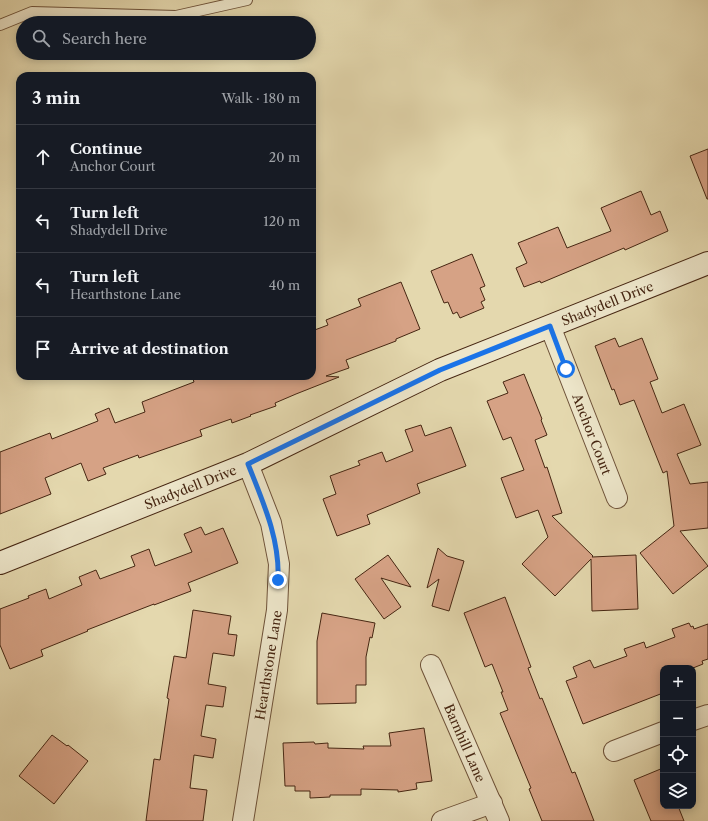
<!DOCTYPE html>
<meta charset="utf-8">
<style>
:root{--surface:#171b24;--page:#242831;--text:#f1f3f6;--muted:#9ea1a6;--line:#363941}
body{margin:0;font-family:"Libre Caslon Text",serif;background:var(--page);color:var(--text)}
.controls{position:absolute;right:12px;bottom:12px;display:grid;overflow:hidden;border-radius:8px;box-shadow:0 2px 10px #0003}
.controls button{width:36px;height:36px;display:grid;place-items:center;padding:0;border:0;border-bottom:1px solid var(--line);background:var(--surface);color:var(--text);font:20px sans-serif}
.stop{position:absolute;width:12px;height:12px;margin:-9px;border:3px solid #1a73e8;border-radius:50%;background:#fff}
.stop.end{background:#1a73e8;border-color:#fff;box-shadow:0 1px 4px #0008}
.list{margin:0;padding:0;list-style:none}
h2{display:flex;justify-content:space-between;align-items:center;height:52px;margin:0;padding:0 16px;font-size:17px}
h2 small{font-size:13px;font-weight:400;color:var(--muted)}
.list li{display:grid;grid-template-columns:26px 1fr auto;gap:12px;align-items:center;box-sizing:border-box;height:64px;padding:0 16px;border-top:1px solid var(--line)}
.list b{display:block;font-size:15px;white-space:nowrap}
.list p{margin:0;font-size:13px;white-space:nowrap;color:var(--muted)}
.list em{font-size:13px;font-style:normal;color:var(--muted)}
.icon{flex:none;width:22px;height:22px;fill:none;stroke:currentColor;stroke-width:2;stroke-linecap:round;stroke-linejoin:round}
.map{position:relative;flex:none;width:708px;height:821px;overflow:hidden}
.search{position:absolute;background:var(--surface);box-shadow:0 2px 10px #0003;left:16px;top:16px;width:300px;height:44px;display:flex;align-items:center;gap:10px;box-sizing:border-box;padding:0 14px;border-radius:22px;color:var(--muted);font-size:15px}
.panel{position:absolute;background:var(--surface);box-shadow:0 2px 10px #0003;left:16px;top:72px;width:300px;height:308px;border-radius:12px}
.map>svg:first-child{display:block}
.building{fill:#d6a285;stroke:#462612}
.lines{fill:none;stroke-linecap:round;stroke-linejoin:round}
.lane-casing{stroke:#6e5239;stroke-width:12}
.street-casing{stroke:#6e5239;stroke-width:22}
.secondary-casing{stroke:#462612;stroke-width:24}
.lane{stroke:#ede6ca;stroke-width:10}
.street{stroke:#ede6ca;stroke-width:20}
.secondary{stroke:#ede6ca;stroke-width:22}
.route{stroke:#1a73e8;stroke-width:5}
.labels{text-anchor:middle;stroke-width:4;stroke-linejoin:round;paint-order:stroke}
.street-label{font-size:13px;fill:#462612;stroke:#ede6ca}
</style>
<div class="map">
<svg width="708" height="821" viewBox="0 0 708 821">
<rect width="100%" height="100%" fill="#e4d8ae"/>
<filter id="stains"><feTurbulence type="fractalNoise" baseFrequency=".005" numOctaves="4"/><feColorMatrix values="0 0 0 0 .2 0 0 0 0 .09 0 0 0 0 .02 0 0 0 .5 -.17"/></filter>
<radialGradient id="worn" r=".72"><stop offset=".6" stop-color="#630" stop-opacity="0"/><stop offset="1" stop-color="#630" stop-opacity=".3"/></radialGradient>
<path class="building" d="M708,149V199H707L690,156Z
M641,191L651,215L660,211L668,231L625,250L624,248L541,283L540,281L524,287L516,268L527,263L518,243L558,227L567,248L611,231L601,208Z
M472,254L485,286L480,288L485,300L481,302L484,308L460,318L457,312L453,314L448,302L444,303L431,271Z
M401,282L420,329L396,339V341L346,360L349,368L326,376L339,377L296,394L275,403L276,406L250,415L251,416L232,423L231,419L200,430L202,436L139,458L138,455L103,468L106,474L88,481L81,463L45,478L51,494L0,514V452L50,433L52,439L98,421L95,414L109,408L115,423L145,412L142,402L194,382L192,376H312V331L328,325L326,320L361,306L358,299Z
M615,338L619,347L642,338L658,379L650,382L662,413L684,404L701,445L677,454L690,484L708,482V528L680,531L708,566L673,594L640,553L674,526L667,471L663,473L634,400L620,405L614,389L612,390L595,346Z
M524,374L542,419L541,420L547,435L535,440L545,468L547,467L562,513L552,516L593,556L592,557L636,555L638,609L592,611L591,559L555,596L522,564L548,537L538,510L516,518L501,478L524,470L511,437L503,440L487,401L508,393L503,382Z
M421,425L425,436L451,427L466,466L417,484L420,493L367,515L370,524L337,536L323,499L336,494L330,476L360,465L358,461L382,452L386,462L413,451L405,430Z
M201,527L205,535L223,528L238,563L188,583L191,591L154,605V604L87,630L88,631L41,650L43,656L10,669L0,645V609L29,598L28,596L46,589L49,599L82,585L79,577L96,570L100,579L135,566L131,556L149,549L155,566L192,552L184,534Z
M438,548L447,556L464,561L449,611L432,606L439,579L427,588Z
M388,555L411,587L381,578L401,607L384,619L355,579Z
M505,597L531,667L528,668L540,699L542,698L572,773L575,772L594,821H542L529,789L531,788L500,713L508,710L501,692H503L492,664L485,667L464,613Z
M193,610L231,616L228,634L237,635L234,656L213,653L208,684L226,687L223,707L206,705L201,736L216,739L213,758L194,755L190,788L207,790L203,821H146L154,759L160,760L169,699L167,698L174,656L186,658Z
M322,613L375,623L372,638L370,637L366,657V685H356V703L317,704V641Z
M689,623L691,627L693,626L694,629L708,624V659L702,661L703,664L693,668H663V693L583,724L566,681L577,677L573,667L590,660L594,668L627,656L624,649L644,642L646,648L675,637L672,629Z
M424,728L432,781L416,783L417,789L398,792V790L361,789V795H330V797L310,798V791H295V786H285L283,743L314,742L315,744L328,743V748L364,749L363,746H391L389,733Z
M52,735L67,746L68,745L88,761L54,804L19,776Z
M663,768V806H678L684,821H651L634,780Z"/>
<g class="lines">
<defs>
<path id="lane" d="M0,25L32,12L176,16L247,0"/>
<g id="street">
<path id="s1" d="M550,326L617,498"/>
<path id="s2" d="M431,665L499,821"/>
<path d="M693,720L708,715"/>
<path d="M614,751L663,732"/>
<path id="s3" d="M243,821L277,610L279,564L271,523L248,464"/>
<path d="M442,821L492,803"/>
</g>
<g id="secondary">
<path id="s4" d="M0,563L248,464L440,370L708,263"/>
</g>
</defs>
<use href="#lane" class="lane-casing"/>
<use href="#street" class="street-casing"/>
<use href="#secondary" class="secondary-casing"/>
<use href="#lane" class="lane"/>
<use href="#street" class="street"/>
<use href="#secondary" class="secondary"/>
</g>
<g class="lines">
<path class="route" d="M278,580C280,539 263,502 248,464L440,370L550,326L566,369"/>
</g>
<g class="labels">
<g class="street-label">
<text dy="5" stroke="none"><textPath href="#s4" startOffset="661">Shadydell Drive</textPath></text>
<text dy="5" stroke="none"><textPath href="#s1" startOffset="116">Anchor Court</textPath></text>
<text dy="5" stroke="none"><textPath href="#s4" startOffset="205">Shadydell Drive</textPath></text>
<text dy="5" stroke="none"><textPath href="#s3" startOffset="158">Hearthstone Lane</textPath></text>
<text dy="5" stroke="none"><textPath href="#s2" startOffset="85">Barnhill Lane</textPath></text>
</g>
</g>
<rect width="100%" height="100%" filter="url(#stains)"/>
<rect width="100%" height="100%" fill="url(#worn)"/>
</svg>
<div class="controls">
<button>+</button>
<button>−</button>
<button><svg class="icon" aria-label="locate" viewBox="0 0 24 24"><circle cx="12" cy="12" r="6"/><path d="M12 2v4M12 18v4M2 12h4M18 12h4"/></svg></button>
<button><svg class="icon" aria-label="layers" viewBox="0 0 24 24"><path d="M12 4l9 5-9 5-9-5zM3 14l9 5 9-5"/></svg></button>
</div>
<div class="stop" style="left:566px;top:369px"></div>
<div class="stop end" style="left:278px;top:580px"></div>
<div class="search"><svg class="icon" aria-label="search" viewBox="0 0 24 24"><circle cx="10" cy="10" r="6"/><path d="M15 15l6 6"/></svg>Search here</div>
<section class="panel">
<h2>3 min<small>Walk · 180 m</small></h2>
<ul class="list">
<li><svg class="icon" aria-label="ahead" viewBox="0 0 24 24"><path d="M12 20V5M6 11l6-6 6 6"/></svg><div><b>Continue</b><p>Anchor Court</p></div><em>20 m</em></li>
<li><svg class="icon" aria-label="left" viewBox="0 0 24 24"><path d="M17 20v-9H6M10 6l-5 5 5 5"/></svg><div><b>Turn left</b><p>Shadydell Drive</p></div><em>120 m</em></li>
<li><svg class="icon" aria-label="left" viewBox="0 0 24 24"><path d="M17 20v-9H6M10 6l-5 5 5 5"/></svg><div><b>Turn left</b><p>Hearthstone Lane</p></div><em>40 m</em></li>
<li><svg class="icon" aria-label="arrive" viewBox="0 0 24 24"><path d="M6 21V4h12l-3 4 3 4H6"/></svg><div><b>Arrive at destination</b></div></li>
</ul>
</section>
</div>
